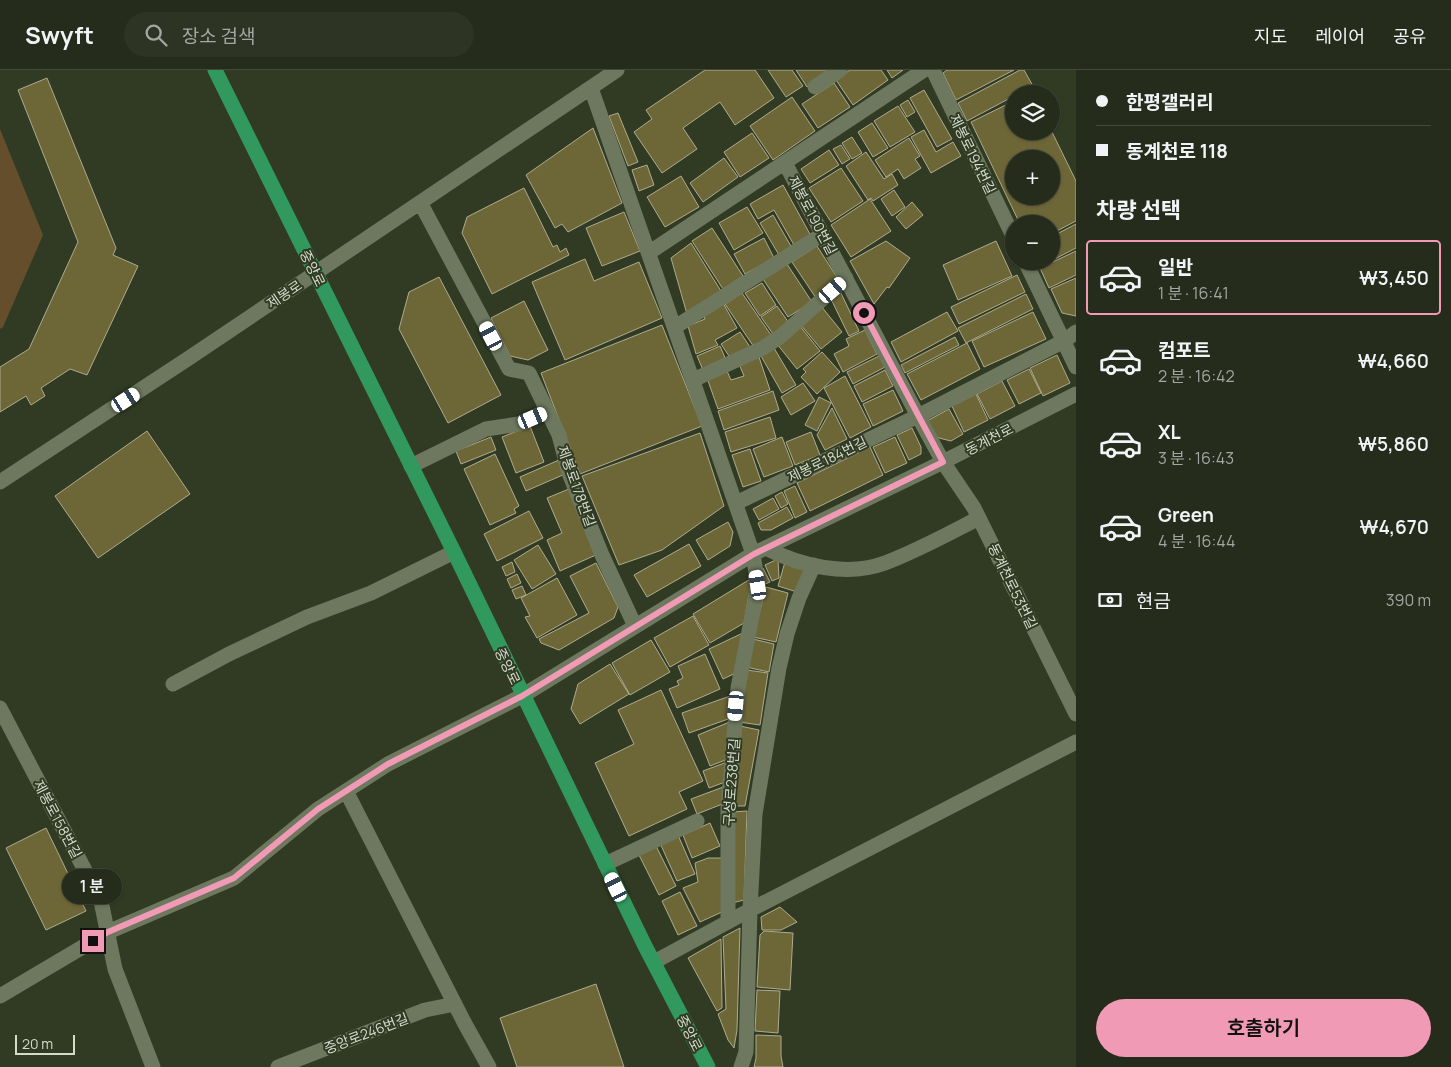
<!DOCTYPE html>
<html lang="ko">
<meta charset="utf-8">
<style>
body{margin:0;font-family:Manrope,"Noto Sans KR",sans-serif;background:#2d3424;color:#f1f3f6;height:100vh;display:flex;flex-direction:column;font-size:19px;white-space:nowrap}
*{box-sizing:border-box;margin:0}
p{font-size:16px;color:#a3a7a3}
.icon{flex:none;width:28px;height:28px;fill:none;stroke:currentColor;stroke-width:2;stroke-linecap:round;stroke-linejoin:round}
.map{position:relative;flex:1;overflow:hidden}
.drawer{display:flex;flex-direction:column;background:#252c1b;width:375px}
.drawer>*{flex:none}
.hud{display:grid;align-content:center;height:110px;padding:0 20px;background:#252c1b}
.fabs{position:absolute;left:1005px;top:15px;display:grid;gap:10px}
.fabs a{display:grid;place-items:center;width:55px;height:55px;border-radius:50%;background:#252c1b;box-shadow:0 1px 4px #0004,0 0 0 1px #42483a;font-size:25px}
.scale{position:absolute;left:15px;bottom:12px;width:60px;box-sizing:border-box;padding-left:5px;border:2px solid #d4dbcd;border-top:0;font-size:14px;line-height:18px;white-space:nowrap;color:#d4dbcd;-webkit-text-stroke:4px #313b24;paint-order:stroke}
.end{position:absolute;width:22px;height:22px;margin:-11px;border:6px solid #f09ab6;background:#111;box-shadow:0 0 0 2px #111}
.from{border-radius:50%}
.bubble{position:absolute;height:35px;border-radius:18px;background:#252c1b;box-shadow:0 1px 4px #0004,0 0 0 1px #42483a;font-size:16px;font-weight:600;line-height:35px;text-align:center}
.car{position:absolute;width:15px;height:30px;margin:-15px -8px;border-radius:6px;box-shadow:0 0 4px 1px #0007;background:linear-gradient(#fff 24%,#345 0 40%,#fff 0 76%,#345 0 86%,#fff 0)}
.hud b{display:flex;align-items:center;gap:18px;height:48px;font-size:19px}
.hud b+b{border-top:1px solid #42483a}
.hud i{width:12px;height:12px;background:#f1f3f6}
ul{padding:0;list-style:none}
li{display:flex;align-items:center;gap:15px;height:75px;margin:0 10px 8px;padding:0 10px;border:2px solid transparent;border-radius:5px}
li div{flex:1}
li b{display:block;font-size:19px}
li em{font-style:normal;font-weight:600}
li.on{border-color:#f09ab6}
li>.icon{width:45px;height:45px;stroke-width:1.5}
h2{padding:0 20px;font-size:22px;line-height:60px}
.pay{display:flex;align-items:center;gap:12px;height:55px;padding:0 20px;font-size:19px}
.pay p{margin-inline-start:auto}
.action{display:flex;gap:10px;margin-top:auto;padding:10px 20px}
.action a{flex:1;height:58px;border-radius:30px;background:#f09ab6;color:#111;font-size:20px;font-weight:600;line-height:58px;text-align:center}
header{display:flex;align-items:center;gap:30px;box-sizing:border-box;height:70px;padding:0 25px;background:#252c1b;border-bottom:1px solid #42483a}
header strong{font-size:24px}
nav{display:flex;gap:28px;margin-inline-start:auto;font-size:18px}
.search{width:350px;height:45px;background:#2d3424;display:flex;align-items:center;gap:12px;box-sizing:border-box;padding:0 18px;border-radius:28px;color:#a3a7a3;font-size:19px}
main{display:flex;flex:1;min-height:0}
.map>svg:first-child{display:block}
</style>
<header>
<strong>Swyft</strong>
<div class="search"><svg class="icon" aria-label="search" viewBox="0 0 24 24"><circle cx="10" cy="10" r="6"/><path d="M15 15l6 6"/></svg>장소 검색</div>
<nav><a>지도</a><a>레이어</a><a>공유</a></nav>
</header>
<main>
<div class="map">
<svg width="1076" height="997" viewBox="0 0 1076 997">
<rect width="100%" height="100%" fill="#313b24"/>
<path fill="#654e2c" d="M0,59l43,106 -40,92 -3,2z"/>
<path fill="#6d6738" stroke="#aeab8e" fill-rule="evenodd" d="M705,0h50l19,28 -39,27 -15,-23 -37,26 14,21 -35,24 -28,-41 18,-13 -6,-9z
M768,0h24l11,16 -17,11z
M796,0h35l-24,17z
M850,0h31l7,10 -35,25 -17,-25z
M887,0h16l-11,8z
M947,0h67l-58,30 -13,-27z
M1020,0h4l9,16 -14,8h-5v2l-47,25 -9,-18z
M47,8l69,170 -3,7 25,11 -51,109 -17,-6 -29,19 4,8 -14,9 -5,-9 -26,16v-45l29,-18 49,-107 -60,-152z
M834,13l16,24 -32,21 -16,-24z
M924,20l28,49 -15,8 -27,-49z
M792,27l23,34 -42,29 -23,-34z
M908,30l7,12 -8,5 -7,-12z
M1014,31v30h37v-1l25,51v40l-25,13v-10h-31l-49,-102zM1014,89h37v37h-37z
M898,36l17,26 -25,15 -16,-26z
M618,43l20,49 -10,4 -19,-50z
M872,53l16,25 -15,9 -15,-25z
M593,58l29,75 -54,29 -6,-8 -7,4 -29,-53z
M924,60l12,22 17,-10 8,14 -30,17 -20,-36z
M752,63l17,25 -29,19 -16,-25z
M852,67l10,16 -10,6 -10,-16z
M909,68l11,18 -5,3 6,9 -17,11 -6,-10 -12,8 -11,-17z
M841,75l9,14 -8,5 -9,-15z
M829,80l10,15 -29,18 -9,-14z
M866,82l18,27 8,-5 6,11 -25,16 -2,-3 -3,2 -22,-34z
M724,88l14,19 -35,25 -13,-19z
M647,95l7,20 -15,6 -7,-21z
M841,98l22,33 -32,21 -22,-34z
M681,106l18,31 -34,20 -18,-30z
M783,115l28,51 -17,9 -20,-35 -16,9 -8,-15z
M524,118l29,59 4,-2 3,7 6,-4 3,7 -77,39 -30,-61 5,-16z
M894,120l11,17 -13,9 -11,-17z
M870,129l21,32 -40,26 -20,-32z
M912,132l11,13 -17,14 -10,-12z
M747,137l16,26 -29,17 -15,-27z
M624,142l16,39 -38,15 -16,-38z
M773,145l19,33 -13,7 -19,-32z
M1076,154v24l-25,13v-24z
M712,158l31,48 -20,13 -31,-48z
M764,168l10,20 -29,16 -11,-20z
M886,171l24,17 -21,30 -2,-1 -13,17 -24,-43z
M996,171l16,35 -54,24 -15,-35z
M691,173l30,48 -34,23 -16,-56z
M817,176l23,36 -24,16 -24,-36z
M1076,181v24l-27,13 -9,-20z
M585,189l9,22 45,-19 23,56 -97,42 -33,-78z
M787,194l25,38 -24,15 -25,-38z
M1017,205l8,17 -66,32 -8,-17z
M439,207l62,118 -53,28 -49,-94 10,-37z
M1076,208v38l-14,-3 -11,-24z
M762,213l14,22 -16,11 -15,-23z
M840,221l19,40 -10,5 -18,-37z
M742,223l29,42 -17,12 -29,-43z
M1026,224l7,15 -67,34 -8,-15z
M524,231l24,49 -20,10 -18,-4 -19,-38z
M723,233l14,25 -22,12 3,5 -22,9 -8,-28 17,-7 -1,-3z
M777,236l12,17 -16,11 -12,-17z
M821,236l21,26 -21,17 -21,-25z
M947,242l11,19 -57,31 -10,-20z
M1033,242l13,27 -62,28 -12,-26z
M662,255l40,101 -122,48 -39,-101z
M799,255l21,26 -23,18 -20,-25z
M865,260l12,24 -34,18 -9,-18 15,-8 -3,-7z
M740,262l10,15 -19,12 -10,-15z
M955,267l4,8 -54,28 -4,-8z
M967,273l13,26 -59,31 -14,-26z
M720,276l6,14 -23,10 -6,-14z
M774,278l22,37 -14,8 -21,-37z
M822,282l18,20 -23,22 -16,-17 5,-5 -3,-3z
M1057,285l13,28 -27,13 -13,-28z
M879,286l6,11 -32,17 -6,-12z
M759,287l11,33 -52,19 -11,-31 20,-7 4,9 13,-4 -5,-12z
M1029,299l12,24 -22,11 -12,-24z
M885,300l8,16 -31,16 -8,-16z
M845,306l26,51 -21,11 -26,-50z
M1002,311l13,25 -25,13 -13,-25z
M803,313l12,18 -24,14 -10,-18z
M893,320l10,21 -30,15 -10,-22z
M773,321l6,19 -55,20 -6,-19z
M976,324l12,26 -24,12 -12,-26z
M819,327l12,6 -14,28 -12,-6z
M832,338l15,31 -22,11 -8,-15z
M949,339l14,25 -12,7 -16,-4 -8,-16z
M770,347l6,21 -45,14 -6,-20z
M530,356l14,36 -28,11 -14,-36z
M912,358l9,19v7l-12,6 -12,-25z
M147,361l43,63 -92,64 -43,-62z
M811,362l9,23 -25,10 -9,-23z
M700,363l24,73 -62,44 -43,15 -37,-89z
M491,367l5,13 -35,14 -5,-13z
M782,367l11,29 -29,11 -11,-28z
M895,367l12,26 -22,10 -12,-26z
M870,377l13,28 -73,36 -13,-28z
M750,379l11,32 -18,6 -11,-32z
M495,384l24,52 -5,3 2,4 -26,12 -26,-56z
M559,390l6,14 -39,17 -6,-14z
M795,416l12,26 -12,6 -11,-27z
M569,419l29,65 -38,17 -13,-31 15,-7 -15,-35z
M782,422l6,12 -7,4 -6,-12z
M773,428l6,11 -20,11 -6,-11z
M787,437l6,11 -22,12h-10l-3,-7z
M529,441l14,27 -46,23 -13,-27z
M728,452l5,10 -3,14 -22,14 -12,-20z
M689,474l12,22 -54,31 -13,-22z
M538,475l18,29 -24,15 -18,-29z
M778,489l1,19 -7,3 -7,-16z
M512,492l3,10 -9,4 -4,-9z
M785,492l20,7 -8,23 -19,-6z
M596,493l22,44 -4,11 -55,32 -18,-7 -2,-4 50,-26 -19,-37z
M763,498l7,14 -7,3 -6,-14z
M517,504l4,9 -10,5 -4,-9z
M557,508l20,37 -40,23 -12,-21 5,-1 -9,-18z
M752,508l-8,45 -34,20 -17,-29z
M522,516l4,9 -10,4 -4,-9z
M766,517l22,6 -12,49 -23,-5z
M693,546l16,29 -39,22 -16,-29z
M745,562l-7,40 -15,7 -14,-30z
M753,569l21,5 -5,28 -23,-5z
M651,570l19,32 -40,23 -18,-32z
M705,584l15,35 -43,19 -8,-19 10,-4 -2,-4 6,-3 -5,-12z
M610,594l19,30 -49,30 -9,-15 7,-25z
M747,600l21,3 -8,52 -21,-3z
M661,620l42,91 -24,11 8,17 -58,27 -34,-73 39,-19 -16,-34z
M733,625l-2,23 -42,15 -7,-20z
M732,651l-4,38 -18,7 -12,-31z
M740,656l19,4 -14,76h-13z
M727,692l-2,20 -16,6 -6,-17z
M726,716l-1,17 -28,11 -6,-15z
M747,741l-3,89 -12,3 1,-91z
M710,753l10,23 -28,12 -9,-23z
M46,758l40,83 -40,19 -40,-82z
M678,765l17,39 -18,7 -17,-38z
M656,776l20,40 -17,9 -20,-40z
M708,788h17l-1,53 -24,11 -17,-34 15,-6 -3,-19z
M680,822l17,34 -19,9 -16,-34z
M780,837l17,15 -16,8h-19l-1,-13z
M740,858l-3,102 -3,18 -6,-8 -10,-26 8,-5 -3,-72z
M764,861l29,2 -3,57 -33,-3 3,-52z
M721,869l1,69 -5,3 -29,-53z
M596,914l28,83h-107l-17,-49z
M757,920l23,1 -2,42 -23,-2z
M756,965l25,1v20l2,11h-29l2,-9z"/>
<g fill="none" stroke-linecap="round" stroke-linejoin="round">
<path stroke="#6d785f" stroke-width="15" d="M933,0l81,168
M815,17l25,-17
M591,18l162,466 5,31 -20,103 -10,121v113
M785,93l133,253 25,46 31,46 102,206
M421,134l88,165 20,4 30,62 10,38 33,82 33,71
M650,182l274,-182
M1025,191l51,106
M675,257l148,-93
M693,310l70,-32 18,-12 65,-58
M411,396l75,-37 33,-5 28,-13
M0,412l189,-124 428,-288
M736,433l182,-87 146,-75 12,-9
M766,478c34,18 81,29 119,15 32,-12 63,-29 94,-45
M173,614l56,-30 78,-37 64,-24 83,-41
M0,638l101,193 14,68 38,98
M346,721l119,233 24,43
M605,794l92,-43
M654,892l96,-52 326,-168
M0,926l108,-64 126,-54 84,-69 70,-45 134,-68 231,-142 190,-92 133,-68
M278,997l147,-57 30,-6
M741,997l5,-15 4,-142 5,-96 24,-146 8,-34 12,-36 15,-33"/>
<path stroke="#31995e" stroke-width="15" d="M215,0l239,482 191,394 63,121"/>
</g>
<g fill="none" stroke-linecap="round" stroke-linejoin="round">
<path stroke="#f09ab6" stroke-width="6" d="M93,871l15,-9 126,-54 84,-69 70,-45 134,-68 232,-142 189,-92 -79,-149"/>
</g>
<g text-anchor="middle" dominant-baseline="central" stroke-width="4" stroke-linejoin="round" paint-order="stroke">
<g font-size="14" fill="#d4dbcd" stroke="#313b24">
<text transform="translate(973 84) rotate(64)">제봉로194번길</text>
<text transform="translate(813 145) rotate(62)">제봉로190번길</text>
<text transform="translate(313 198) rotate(64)">중앙로</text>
<text transform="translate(284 224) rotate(-34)">제봉로</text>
<text transform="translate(989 369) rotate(-27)">동계천로</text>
<text transform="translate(827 389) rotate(-26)">제봉로184번길</text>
<text transform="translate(577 416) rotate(70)">제봉로178번길</text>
<text transform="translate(1013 516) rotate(64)">동계천로53번길</text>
<text transform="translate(508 596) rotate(64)">중앙로</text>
<text transform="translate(731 712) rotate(-86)">구성로238번길</text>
<text transform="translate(58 749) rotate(62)">제봉로158번길</text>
<text transform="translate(366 963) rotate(-21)">중앙로246번길</text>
<text transform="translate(690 963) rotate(63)">중앙로</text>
</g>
</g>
</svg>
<div class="fabs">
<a><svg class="icon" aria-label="layers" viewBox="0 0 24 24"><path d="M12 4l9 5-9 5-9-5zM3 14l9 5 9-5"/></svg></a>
<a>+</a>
<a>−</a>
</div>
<div class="scale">20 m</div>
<i class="end from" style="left:864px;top:243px"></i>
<i class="end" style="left:93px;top:871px"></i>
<div class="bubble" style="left:62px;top:799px;width:60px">1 분</div>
<i class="car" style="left:833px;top:220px;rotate:49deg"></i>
<i class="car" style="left:491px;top:266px;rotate:332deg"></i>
<i class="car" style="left:126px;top:330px;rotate:57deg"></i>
<i class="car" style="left:533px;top:348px;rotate:67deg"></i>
<i class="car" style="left:758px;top:515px;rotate:351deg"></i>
<i class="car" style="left:736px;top:636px;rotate:185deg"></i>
<i class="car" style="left:616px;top:817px;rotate:334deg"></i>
</div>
<section class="drawer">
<div class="hud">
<b><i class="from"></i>한평갤러리</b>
<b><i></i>동계천로 118</b>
</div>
<h2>차량 선택</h2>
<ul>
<li class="on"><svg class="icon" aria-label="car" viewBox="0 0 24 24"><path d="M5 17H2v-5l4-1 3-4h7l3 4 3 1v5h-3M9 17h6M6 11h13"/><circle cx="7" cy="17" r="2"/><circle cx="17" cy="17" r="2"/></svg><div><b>일반</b><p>1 분 · 16:41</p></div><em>₩3,450</em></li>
<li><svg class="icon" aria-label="car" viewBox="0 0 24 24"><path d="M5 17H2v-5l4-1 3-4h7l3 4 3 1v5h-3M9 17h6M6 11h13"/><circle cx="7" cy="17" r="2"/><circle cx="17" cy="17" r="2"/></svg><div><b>컴포트</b><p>2 분 · 16:42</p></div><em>₩4,660</em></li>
<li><svg class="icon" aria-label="car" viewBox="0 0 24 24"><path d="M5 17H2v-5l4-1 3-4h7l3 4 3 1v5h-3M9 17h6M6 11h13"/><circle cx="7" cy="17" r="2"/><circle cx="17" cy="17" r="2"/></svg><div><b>XL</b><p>3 분 · 16:43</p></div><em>₩5,860</em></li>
<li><svg class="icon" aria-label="car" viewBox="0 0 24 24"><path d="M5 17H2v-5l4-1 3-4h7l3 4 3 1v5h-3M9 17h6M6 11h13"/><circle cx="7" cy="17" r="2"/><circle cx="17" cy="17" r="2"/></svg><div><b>Green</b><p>4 분 · 16:44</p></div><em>₩4,670</em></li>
</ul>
<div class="pay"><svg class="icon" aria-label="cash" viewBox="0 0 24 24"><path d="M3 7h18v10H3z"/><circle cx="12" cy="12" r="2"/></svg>현금<p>390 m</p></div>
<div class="action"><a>호출하기</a></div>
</section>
</main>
